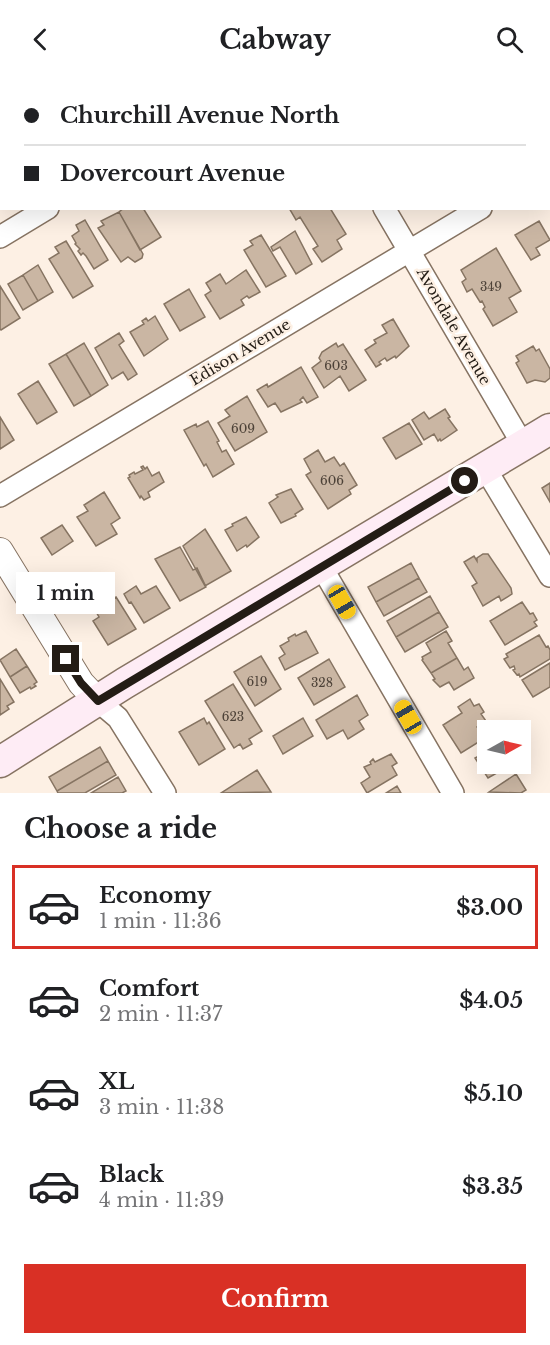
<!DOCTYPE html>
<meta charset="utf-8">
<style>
body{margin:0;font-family:"Libre Baskerville",serif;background:#f6f6f6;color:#202124;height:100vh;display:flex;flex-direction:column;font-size:22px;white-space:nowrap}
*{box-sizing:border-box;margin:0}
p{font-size:20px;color:#757577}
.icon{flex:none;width:33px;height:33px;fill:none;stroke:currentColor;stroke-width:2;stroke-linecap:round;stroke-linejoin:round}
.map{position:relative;height:715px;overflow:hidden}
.details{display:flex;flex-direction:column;background:#fff;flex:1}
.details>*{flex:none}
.hud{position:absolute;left:0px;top:0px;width:550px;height:132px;box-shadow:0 6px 24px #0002;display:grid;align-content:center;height:132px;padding:0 24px;background:#fff}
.needle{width:39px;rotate:82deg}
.fabs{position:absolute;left:477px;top:642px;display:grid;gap:12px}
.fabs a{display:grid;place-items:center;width:54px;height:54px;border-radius:0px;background:#fff;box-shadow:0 6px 24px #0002;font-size:30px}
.end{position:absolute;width:27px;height:27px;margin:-14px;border:8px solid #231c15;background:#fff;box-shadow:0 0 0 3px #fff}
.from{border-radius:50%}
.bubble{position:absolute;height:42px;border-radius:0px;background:#fff;box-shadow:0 6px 24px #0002;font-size:20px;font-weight:700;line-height:42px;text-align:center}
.car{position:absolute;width:18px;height:36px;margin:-18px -9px;border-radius:8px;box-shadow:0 0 4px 2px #0007;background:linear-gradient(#f5c518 24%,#345 0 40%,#f5c518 0 76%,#345 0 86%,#f5c518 0)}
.hud b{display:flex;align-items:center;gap:21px;height:57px;font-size:22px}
.hud b+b{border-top:2px solid #e0e0e0}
.hud i{width:15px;height:15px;background:#202124}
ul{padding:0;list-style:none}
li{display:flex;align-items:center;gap:18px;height:84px;margin:0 12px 9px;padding:0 12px;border:3px solid transparent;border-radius:0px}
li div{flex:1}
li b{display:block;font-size:22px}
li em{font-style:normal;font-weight:700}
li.active{border-color:#d93025}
li>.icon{width:54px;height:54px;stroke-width:1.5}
h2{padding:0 24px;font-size:27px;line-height:72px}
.primary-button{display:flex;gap:12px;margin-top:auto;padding:12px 24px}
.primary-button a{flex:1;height:69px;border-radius:0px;background:#d93025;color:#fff;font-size:24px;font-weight:700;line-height:69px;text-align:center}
header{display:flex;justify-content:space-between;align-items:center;height:78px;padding:0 24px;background:#fff;font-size:27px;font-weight:700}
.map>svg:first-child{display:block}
</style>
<header><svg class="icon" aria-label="back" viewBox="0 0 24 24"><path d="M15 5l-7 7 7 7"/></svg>Cabway<svg class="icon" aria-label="search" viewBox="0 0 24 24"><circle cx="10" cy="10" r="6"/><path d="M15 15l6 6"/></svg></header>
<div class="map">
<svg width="550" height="715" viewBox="0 0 550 715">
<rect width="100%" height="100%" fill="#fdf0e4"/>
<path fill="#cab6a3" stroke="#867462" stroke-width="1.5" d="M95,0h31l1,2h-34z
M124,130h19l18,29 -21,13 -21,-38z
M289,130h41l16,26 -9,6 5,9 -20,13 -9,-13 5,-3 -18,-29 -4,3z
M119,134l24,42 -1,4 -7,4 -7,-5 -7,5 -23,-34 6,-3 -3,-4z
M85,142l23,40 -14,9 -8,-13 -3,-3 -2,2 -3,-4 2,-2 -5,-5 1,-1 -4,-7 7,-5 -3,-6z
M539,143l11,19 -14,8 4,7 -9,5 -16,-25z
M295,153l17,33 -16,10 -16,-27 -7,4 -2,-4z
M261,157l25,41 -20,11 -22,-37 9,-5 -3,-4z
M66,163l27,45 -20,12 -24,-39 10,-6 -4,-6z
M496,170l25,43 -12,7 8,14 -24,14 -10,-17 2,-2 -3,-6 -2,1 -8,-13 -5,3 -5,-10 4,-3 -5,-9z
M38,187l15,27 -15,9 -15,-26z
M246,192l14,22 -11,6 -2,-2 -6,4 3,5 -24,14 -15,-24 6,-4 -5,-8 14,-9 6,10z
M23,197l15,26 -15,9 -15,-26z
M0,208l20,32 -19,12 -1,-1z
M189,211l16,28 -25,14 -16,-27z
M155,238l13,23 -24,17 -14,-24 14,-8 -2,-3 4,-3 2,3z
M393,241l16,27 -13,12 -1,-2 -8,5 -2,-3 -6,4 2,2 -5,3 -11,-17 11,-7 -2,-3 13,-7 -5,-8z
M119,255l5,8 -5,4 18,29 -9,6 -5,-8 -11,7 -17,-31z
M84,265l24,42 -17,11 -25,-42z
M336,265l2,4 5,-3 23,36 -17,11 -9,-15 -16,12 -12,-20 9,-7 -2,-3 3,-6z
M533,268l3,5 3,-2 11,20v9l-5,4 -10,-2 -8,3 -11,-20 3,-2 -3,-5z
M66,276l25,42 -17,10 -25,-42z
M301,289l17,30 -11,6 -4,-6 -3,3 2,2 -21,10 -6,-9 -7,4 -11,-17 10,-6 1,3z
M38,303l19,31 -20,12 -19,-30z
M247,318l20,36 -32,19 -17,-28 12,-7 -5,-6z
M445,331l5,8 -2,1 9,12 -16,11 -1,-2 -2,2 -4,-7 -10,6 -12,-20 12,-8 5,7z
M0,339l14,23 -14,9z
M208,343l11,20 -2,1 5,10 4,-2 8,14 -21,13 -7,-13 -2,2 -20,-36 12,-6 1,3z
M409,345l13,21 -26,15 -13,-21z
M318,372l7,12 9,-5 6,9 4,-3 13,22 -8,5 2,4 -23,15 -22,-34 5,-3 -7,-13z
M143,388l2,3 2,-2 5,9 7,-4 5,10 -16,10 2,5 -6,3 -3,-4 -1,2 -12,-20 2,-1 -1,-2 5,-3 1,2 8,-4 -2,-3z
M550,405v19l-8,-14z
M291,411l12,20 -8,5 1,2 -15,7 -12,-20 9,-6 -2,-2z
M104,414l16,26 -9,6 6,10 -21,12 -19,-29 11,-6 -4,-6z
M246,439l13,20 -12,10 -1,-2 -9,6 -12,-21 8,-4 -1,-2z
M62,447l11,16 -21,14 -11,-17z
M205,451l26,42 -26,15 -22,-40z
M180,469l13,23 4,-2 9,19 -26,14 -25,-42z
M483,476h5l23,34 1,6 -11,7 -2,-5 -16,10 -11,-20 5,-3 -13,-21 10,-6 3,5v-3z
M411,485l8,15 -43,24 -8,-15z
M419,500l8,14 -43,24 -8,-14z
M136,508l5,8 15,-8 14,22 -26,15 -13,-21 -2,1 -5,-9z
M430,518l9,16 -43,25 -9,-16z
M116,519l20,32 -28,16 -15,-24 6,-4 -4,-7z
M522,524l8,12 3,-1 4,7 -3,2 3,4 -32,19 -15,-24z
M439,534l9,15 -43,25 -9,-15z
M306,553l12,22 -33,17 -6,-12 6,-4 -5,-8 9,-5 -1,-3 7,-4 1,2z
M446,553l6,10 -4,2 9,15 -26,15 -9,-13 1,-1 -1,-2 9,-5 -5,-9z
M539,557l7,12 2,-1 2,4v9l-30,18 -1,-3 -2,1 -4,-5 2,-1 -1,-3 -4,2 -6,-9 4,-2 -2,-3z
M16,571l11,17 -17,11 -10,-17z
M261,578l20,33 -26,17 -21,-34z
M457,580l7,12 4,-3 6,11 -20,12 -5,-8 -9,5 -7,-7 2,-1 -4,-6z
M329,581l16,28 -31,18 -16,-27z
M550,585v24l-17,10 -11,-17z
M27,588l10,16 -3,2 2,2 -5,3 -1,-2 -10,6 -10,-16z
M0,601l14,23 -7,4 2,3 -9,6z
M233,606l29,47 -13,8 3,5 -9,5 -3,-5 -6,4 -29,-47z
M357,617l11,20 -9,6 5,8 -16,10 -5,-9 -16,9 -11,-19z
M470,621l4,7 5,-2 5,8 -3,2 5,7 -9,6 8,11 -24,15 -18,-28 19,-12 -4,-6z
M204,640l3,6 2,-2 16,27 -26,16 -20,-33z
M303,640l10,18 -30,18 -10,-18z
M100,669l8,14 -51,30 -8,-14z
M488,673v13h25l-25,14 -13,-20z
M391,676l6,9 -5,3 5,9 -30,18 -6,-10 9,-6 -6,-10 7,-3 -1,-2 3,-3 2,3z
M108,683l8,14 -31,18h-27l-1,-2z
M257,692l14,22 -50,1z
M516,696l10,16 -5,3 -32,-1z
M118,699l8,14 -4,2h-31z
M397,708l4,7h-15z"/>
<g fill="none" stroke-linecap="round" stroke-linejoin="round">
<defs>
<path id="minor" d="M304,0l1,2
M263,2l2,-2
M549,90l1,-1
M384,130l139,237
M0,159l48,-29
M485,390l65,108
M0,418l481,-288
M321,488l132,227
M98,623l20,17 47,75"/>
<path id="tertiary" d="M0,473l81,132 17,18"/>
<path id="secondary" d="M0,684l125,-79 425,-254"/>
</defs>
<use href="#minor" stroke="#867362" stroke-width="24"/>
<use href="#tertiary" stroke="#867362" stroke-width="28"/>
<use href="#secondary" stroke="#867362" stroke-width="33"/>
<use href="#minor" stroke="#fff" stroke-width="21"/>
<use href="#tertiary" stroke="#fff" stroke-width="26"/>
<use href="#secondary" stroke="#feecf5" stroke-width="30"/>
</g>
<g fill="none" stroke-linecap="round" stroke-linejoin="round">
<path stroke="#231c15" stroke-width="8" d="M66,581l15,24 17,18 367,-220"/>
</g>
<g text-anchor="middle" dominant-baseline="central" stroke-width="5" stroke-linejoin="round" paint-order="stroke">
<g font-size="12" fill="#4d4238">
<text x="491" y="208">349</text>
<text x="336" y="287">603</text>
<text x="243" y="350">609</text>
<text x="332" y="402">606</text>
<text x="257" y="603">619</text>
<text x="322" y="604">328</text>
<text x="233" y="638">623</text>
</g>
<g font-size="15" fill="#231c15" stroke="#fdf0e4">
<text transform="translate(454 248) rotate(60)">Avondale Avenue</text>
<text transform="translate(240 274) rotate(-31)">Edison Avenue</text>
</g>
</g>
</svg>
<div class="fabs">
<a><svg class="needle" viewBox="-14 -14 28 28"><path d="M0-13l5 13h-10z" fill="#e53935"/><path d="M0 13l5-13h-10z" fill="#757577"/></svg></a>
</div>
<i class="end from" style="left:465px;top:403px"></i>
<i class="end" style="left:66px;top:581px"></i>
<div class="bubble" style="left:16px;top:494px;width:99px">1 min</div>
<i class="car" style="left:342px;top:524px;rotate:150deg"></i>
<i class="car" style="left:408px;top:639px;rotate:330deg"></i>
<div class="hud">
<b><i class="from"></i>Churchill Avenue North</b>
<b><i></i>Dovercourt Avenue</b>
</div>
</div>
<section class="details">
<h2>Choose a ride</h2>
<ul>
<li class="active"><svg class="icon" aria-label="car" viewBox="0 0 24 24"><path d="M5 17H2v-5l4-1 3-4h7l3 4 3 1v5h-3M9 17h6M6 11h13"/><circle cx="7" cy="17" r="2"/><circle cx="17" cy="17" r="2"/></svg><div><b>Economy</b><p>1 min · 11:36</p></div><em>$3.00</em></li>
<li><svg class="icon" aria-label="car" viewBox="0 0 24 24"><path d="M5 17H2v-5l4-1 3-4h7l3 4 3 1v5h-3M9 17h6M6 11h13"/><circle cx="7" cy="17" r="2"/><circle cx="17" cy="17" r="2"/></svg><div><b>Comfort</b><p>2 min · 11:37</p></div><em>$4.05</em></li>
<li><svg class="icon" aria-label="car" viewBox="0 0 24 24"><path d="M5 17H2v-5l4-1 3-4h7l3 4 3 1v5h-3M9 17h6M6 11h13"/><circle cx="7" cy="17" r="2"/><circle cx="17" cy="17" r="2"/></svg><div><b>XL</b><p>3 min · 11:38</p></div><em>$5.10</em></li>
<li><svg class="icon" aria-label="car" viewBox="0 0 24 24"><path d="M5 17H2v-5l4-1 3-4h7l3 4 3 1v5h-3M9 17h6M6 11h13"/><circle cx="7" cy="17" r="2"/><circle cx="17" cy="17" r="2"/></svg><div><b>Black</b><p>4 min · 11:39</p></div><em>$3.35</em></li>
</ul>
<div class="primary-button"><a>Confirm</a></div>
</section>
